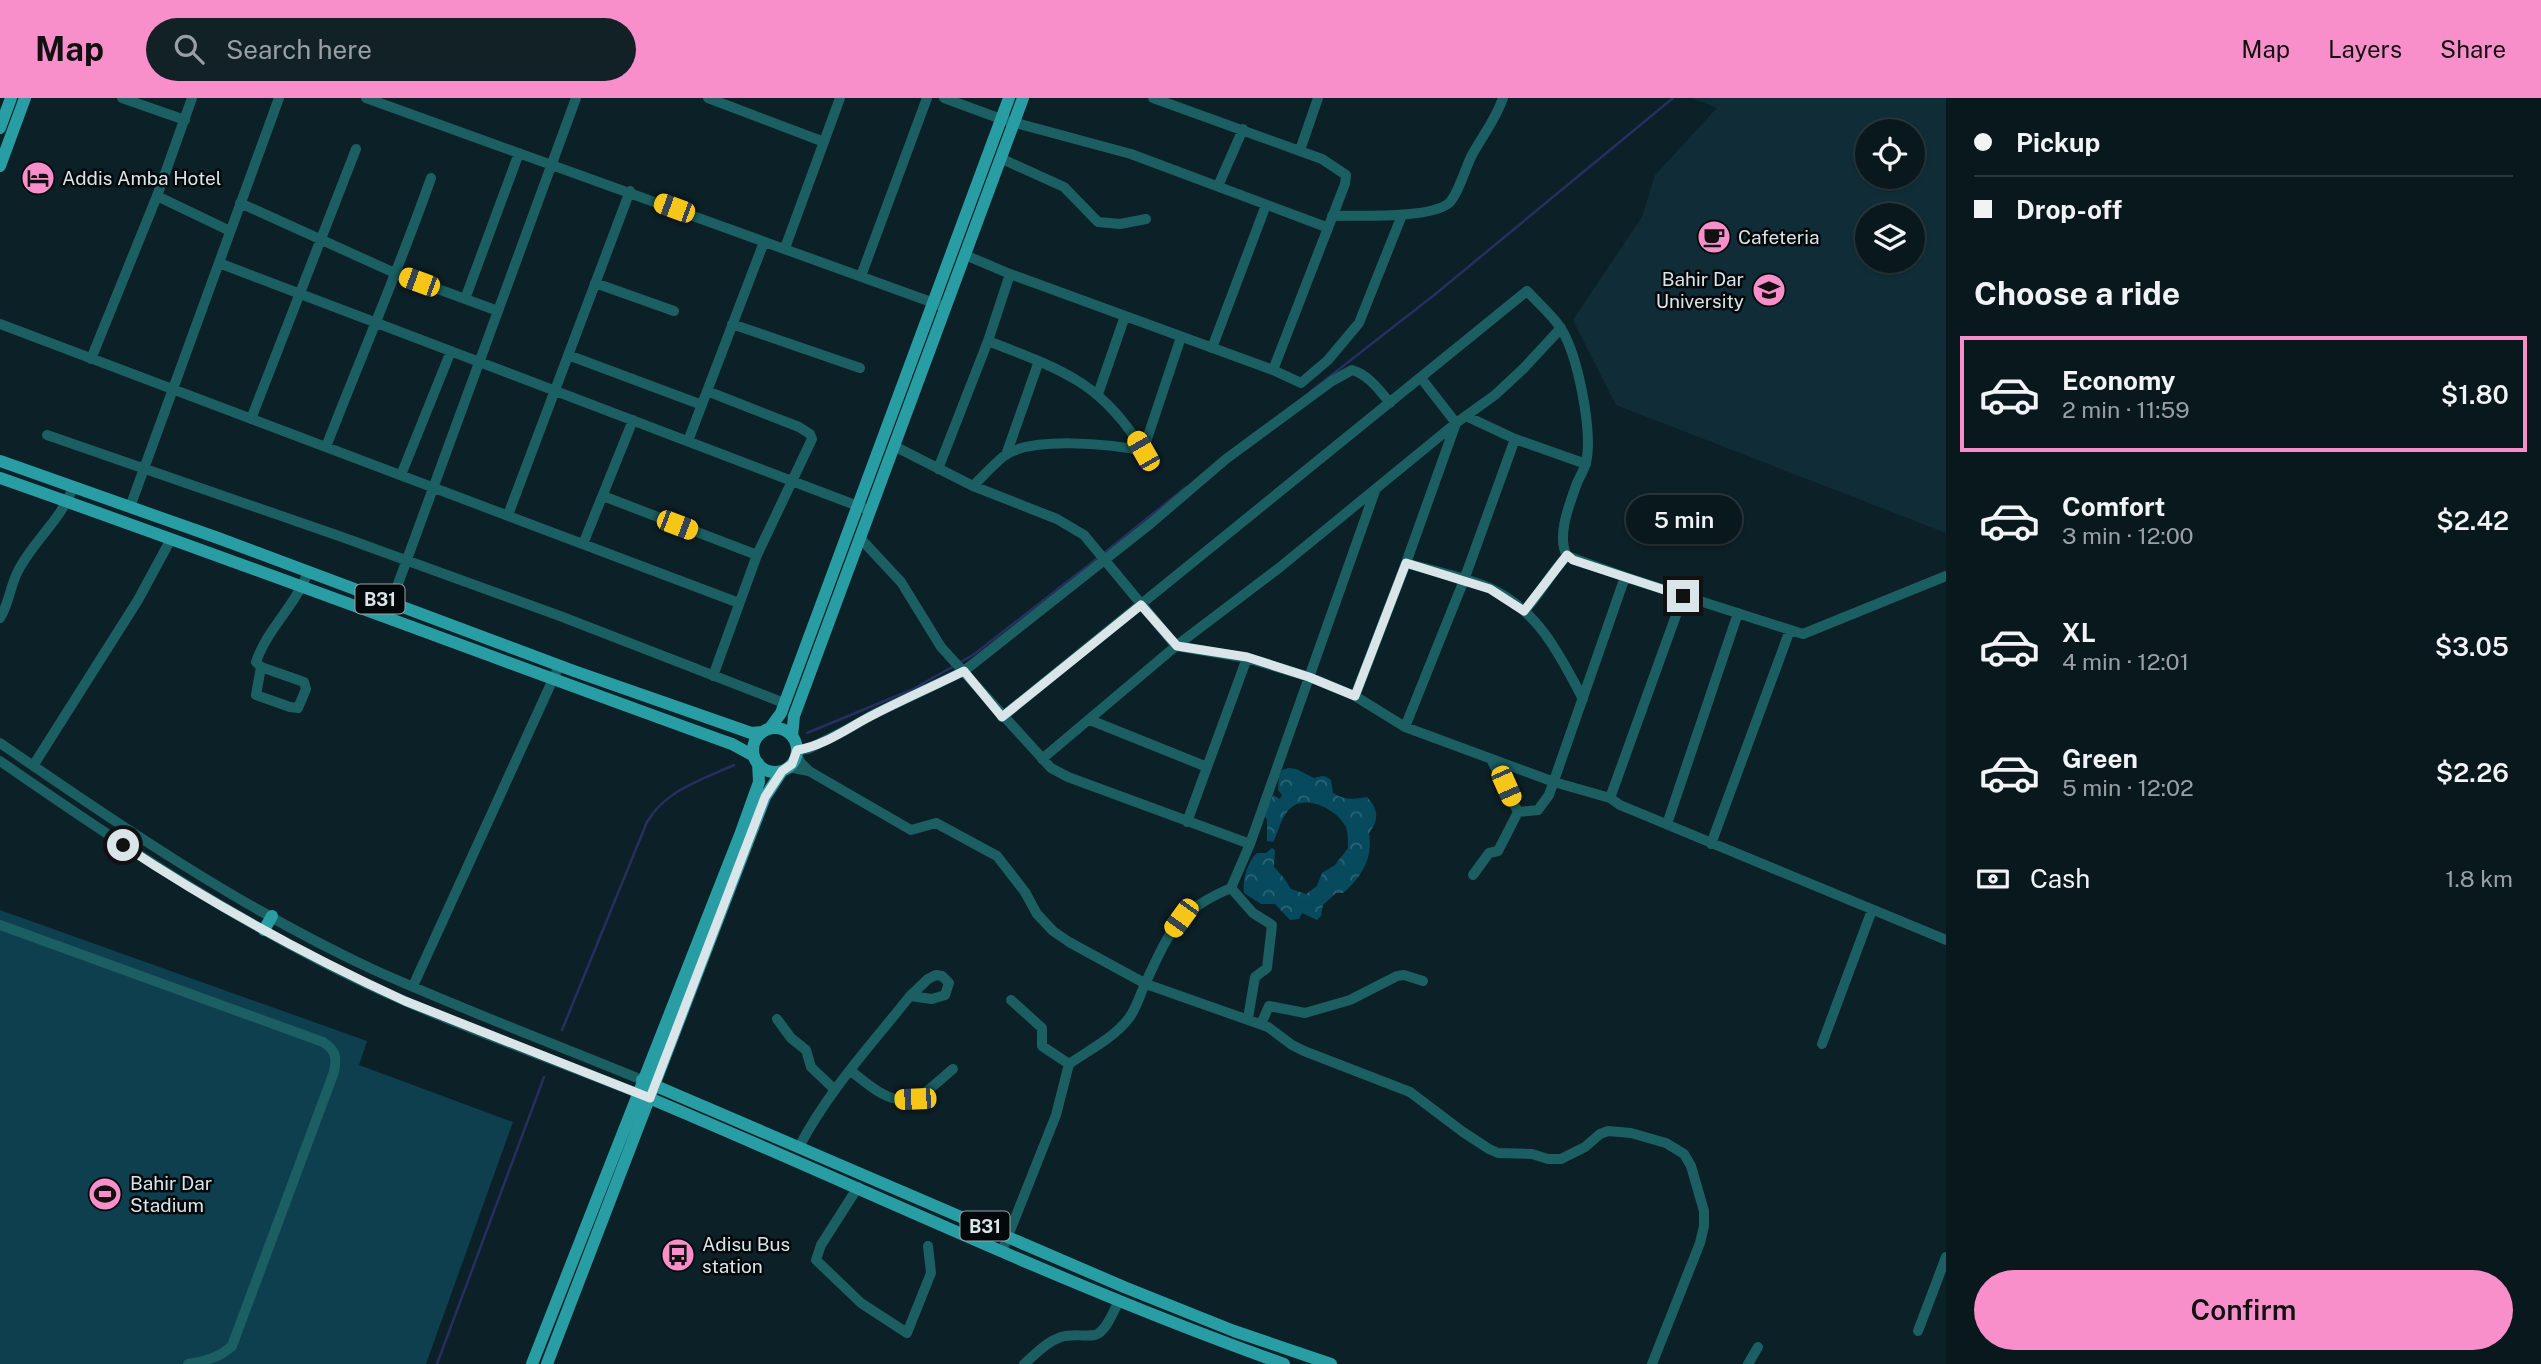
<!DOCTYPE html>
<meta charset="utf-8">
<style>
body{margin:0;font-family:"Public Sans",sans-serif;background:#122126;color:#f1f3f6;height:100vh;display:flex;flex-direction:column;font-size:26px;white-space:nowrap}
*{box-sizing:border-box;margin:0}
p{font-size:23px;color:#99a0a4}
.icon{flex:none;width:38px;height:38px;fill:none;stroke:currentColor;stroke-width:2;stroke-linecap:round;stroke-linejoin:round}
.map{position:relative;flex:1;overflow:hidden}
.drawer{display:flex;flex-direction:column;background:#09181d;width:595px}
.drawer>*{flex:none}
.guide{display:grid;align-content:center;height:154px;padding:0 28px;background:#09181d}
.tools{position:absolute;left:1855px;top:21px;display:grid;gap:14px}
.tools a{display:grid;place-items:center;width:70px;height:70px;border-radius:50%;background:#09181d;box-shadow:0 2px 5px #0004,0 0 0 2px #29373b;font-size:35px}
.end{position:absolute;width:32px;height:32px;margin:-16px;border:9px solid #d9e5e9;background:#111;box-shadow:0 0 0 4px #111}
.from{border-radius:50%}
.bubble{position:absolute;height:49px;border-radius:24px;background:#09181d;box-shadow:0 2px 5px #0004,0 0 0 2px #29373b;font-size:23px;font-weight:600;line-height:49px;text-align:center}
.car{position:absolute;width:21px;height:42px;margin:-21px -10px;border-radius:9px;box-shadow:0 0 5px 2px #0007;background:linear-gradient(#f5c518 24%,#345 0 40%,#f5c518 0 76%,#345 0 86%,#f5c518 0)}
.guide b{display:flex;align-items:center;gap:24px;height:66px;font-size:26px}
.guide b+b{border-top:2px solid #29373b}
.guide i{width:18px;height:18px;background:#f1f3f6}
ul{padding:0;list-style:none}
li{display:flex;align-items:center;gap:21px;height:116px;margin:0 14px 10px;padding:0 14px;border:4px solid transparent;border-radius:0px}
li div{flex:1}
li b{display:block;font-size:26px}
li em{font-style:normal;font-weight:600}
li.current{border-color:#f98fca}
li>.icon{width:63px;height:63px;stroke-width:1.5}
h2{padding:0 28px;font-size:32px;line-height:84px}
.pay{display:flex;align-items:center;gap:18px;height:77px;padding:0 28px;font-size:26px}
.pay p{margin-inline-start:auto}
.button{display:flex;gap:14px;margin-top:auto;padding:14px 28px}
.button a{flex:1;height:80px;border-radius:42px;background:#f98fca;color:#111;font-size:28px;font-weight:600;line-height:80px;text-align:center}
header{display:flex;align-items:center;gap:42px;box-sizing:border-box;height:98px;padding:0 35px;background:#f98fca;color:#111}
header strong{font-size:33px}
nav{display:flex;gap:38px;margin-inline-start:auto;font-size:24px}
.search{width:490px;height:63px;background:#122126;display:flex;align-items:center;gap:18px;box-sizing:border-box;padding:0 24px;border-radius:38px;color:#99a0a4;font-size:26px}
main{display:flex;flex:1;min-height:0}
.map>svg:first-child{display:block}
</style>
<header>
<strong>Map</strong>
<div class="search"><svg class="icon" aria-label="search" viewBox="0 0 24 24"><circle cx="10" cy="10" r="6"/><path d="M15 15l6 6"/></svg>Search here</div>
<nav><a>Map</a><a>Layers</a><a>Share</a></nav>
</header>
<main>
<div class="map">
<svg width="1946" height="1266" viewBox="0 0 1946 1266">
<defs>
<pattern id="forest-crowns" width="20" height="18" patternUnits="userSpaceOnUse" patternTransform="scale(1.75)"><rect width="20" height="18" fill="#074a5d"/><path d="M2 6a3 3 0 1 1 6 0M12 15a3 3 0 1 1 6 0" fill="none" stroke="#2b6474"/></pattern>
</defs>
<rect width="100%" height="100%" fill="#0c2027"/>
<path fill="#102d37" fill-rule="evenodd" d="M1692,0h254v435l-330,-128 -43,-85 69,-103 13,-42 62,-67zM1867,33h46v46h-46zM1867,117h46v46h-46z"/>
<path fill="#0e3f4e" d="M0,812l367,131 -8,24 154,57 -87,242h-426z"/>
<path fill="url(#forest-crowns)" d="M1288,670l8,1 18,9c8,-2 10,-4 17,2l2,13c13,8 20,6 34,4 12,13 12,23 2,36 4,25 -7,44 -26,60h-7l-13,12 -2,11 -4,4 -15,-7 -3,6 -9,1 -15,-16h-14l-17,-11c-2,-13 4,-32 13,-40h9l6,-5 3,2 -1,17 10,11 7,11 15,5 11,-8 5,-13 13,-8 13,-17c0,-6 0,-15 -2,-21 -9,-18 -44,-36 -59,-15 -7,9 -9,21 -14,30l-6,-1v-22l-3,-3 9,-21 7,4 2,-4 -4,-5 1,-14 3,-6z"/>
<g fill="none" stroke-linecap="round" stroke-linejoin="round">
<path stroke="#262f5f" stroke-width="2.5" d="M1311,293l122,-95 240,-198
M1104,455l82,-66
M959,565l14,-8 126,-98
M807,635l104,-43 43,-24
M562,932l85,-208c19,-32 54,-42 87,-57
M437,1266l107,-287"/>
<path stroke="#1b5f62" stroke-width="10" d="M122,0l63,22
M366,0l579,209
M708,0l116,44
M944,0l57,21 130,35 195,73
M1153,0l169,61 24,16 -1,9 -72,186
M1300,52l18,-52
M1000,60l64,29 34,35 22,2 26,-5
M1218,88l25,-57
M157,98l73,35
M240,105l157,71 101,37
M1332,118c26,-1 98,3 117,-13 9,-8 17,-37 23,-48 11,-20 24,-36 31,-57
M785,150l55,-150
M965,157l45,19 263,96 28,13 27,-23 31,-37 43,-108
M219,165l644,245
M861,178l66,-178
M595,185l79,28
M465,201l54,-146
M0,226l739,279
M732,226l128,44
M988,243c70,27 115,41 155,110
M1212,250l54,-143
M568,257l134,50
M91,261l66,-163 35,-98
M707,293l92,36 11,7 2,5 -55,116 -44,121
M1098,296l27,-78
M1466,318l49,23 71,25
M251,321l105,-270
M47,337l295,102 218,79 224,87
M688,343l76,-199
M894,348l79,40 84,33 27,16 92,111 71,12 62,19 46,19 50,31 149,55 56,16 10,7 326,135
M326,349c35,-90 73,-178 105,-269
M1006,357l33,-94
M938,371l50,-128 22,-67
M401,377l50,-124
M973,388c10,-10 20,-21 31,-30 27,-20 108,-12 139,-5l38,-114
M603,398l154,59
M130,409l149,-409
M508,417l122,-324
M860,440l41,44 40,65 110,121 17,9 182,67
M583,446l50,-124
M1406,465c27,8 58,14 84,25 48,22 70,67 93,111
M391,505l185,-505
M1524,513c17,-17 26,-38 43,-55
M0,520c9,-14 10,-32 18,-47 15,-30 44,-52 55,-84
M261,569l-5,28 34,12 8,1 8,-19 -2,-7 -43,-15 -5,-5c11,-33 40,-57 52,-90
M1355,598l51,-133 50,-140 -35,-45
M1002,619l525,-426c11,12 24,23 33,36 18,27 33,105 26,136 -2,7 -6,13 -9,20 -7,20 -21,53 -10,73l58,21 178,57 143,-58
M1090,622l117,47
M1405,629l59,-147 51,-141
M0,645c119,82 241,165 372,226 89,40 180,74 270,111
M797,652l11,-1 38,-19 28,-16 90,-43 186,-147 76,-65 106,-78 20,-11c17,5 27,20 38,33
M1042,661l134,-113 103,-78 177,-145 39,-28 28,-26 38,-41
M0,663c118,82 237,161 367,223 88,41 180,73 270,109
M33,668l105,-166 33,-61
M788,669l21,4 -8,-8 -5,-9
M809,673l102,59 25,-7 61,33 28,36 12,22 16,17 16,11 77,42 122,43 24,18 12,6 106,41 53,40 26,17 9,4 34,1 16,5h13l24,-12 15,-13 8,-3 23,2 35,10 18,11 7,12 13,45v15l-4,17 -48,121
M1610,700l73,-202
M1518,714l20,-2 11,-15 76,-218
M1187,724l60,-164
M1667,726l71,-211
M1711,746l79,-214
M1473,777l16,-22 9,-2 20,-39 -26,-51
M1231,790l22,25 19,12 -5,43 -12,9 -7,41
M0,827l323,117c13,8 14,16 11,30l-102,274c-13,12 -27,15 -44,18
M936,877l6,1 7,7 -4,12 -13,4 -22,-3 18,-17z
M413,888l146,-320
M1011,902l31,28v18l27,18
M777,921l14,19 15,12 5,17 23,22
M1261,926l8,-18 36,7 45,-13 47,-24 7,-1 19,6
M1822,946l50,-134
M851,973c16,13 40,35 63,28 10,-3 30,-23 39,-30
M799,1049c29,-56 72,-102 111,-151
M858,1089l-37,58 -5,15 45,43 46,30 24,-60 -3,-27
M1002,1153l54,-136 13,-51c20,-14 45,-26 60,-46 7,-9 11,-23 16,-34 24,-51 31,-73 86,-96l19,-44 125,-353
M1918,1233l28,-74
M1024,1266c12,-10 22,-22 37,-27 12,-4 23,0 34,-2 11,-3 18,-23 23,-32
M1748,1266l10,-17"/>
<path stroke="#289da3" stroke-width="12" d="M0,30l11,-30
M0,68l25,-68
M0,363l218,77 356,133 163,57 14,5 11,-1
M0,380c245,86 488,178 732,266l22,12
M770,630l11,-15 228,-615
M753 652a22 22 0 1 1 44 0a22 22 0 1 1-44 0Z
M792,638l2,-20 229,-618
M264,832l8,-14
M642,982l482,207 110,44 97,33
M637,995c216,90 427,193 647,271
M532,1266l208,-529 19,-53 -1,-19
M547,1266l218,-567 17,-26"/>
</g>
<g fill="none" stroke-linecap="round" stroke-linejoin="round">
<path stroke="#d9e5e9" stroke-width="9" d="M123,747c89,59 184,111 282,156l245,97 115,-301 17,-26 10,-7 5,-14c28,-4 53,-24 78,-36 29,-15 59,-28 89,-43l38,46 139,-112 36,41 70,11 62,20 46,19 51,-133 84,26 34,22 43,-56 6,5 110,36"/>
</g>
<defs>
<symbol id="hotel-disc" viewBox="-11 -11 22 22"><circle r="9.5" fill="#f98fca" stroke="#03080b"/><path d="M-6-4.5h1.5V1H6V5H4.5V3h-9V5H-6ZM-4 0a1.8 1.8 0 1 1 3.6 0ZM.5 0V-2.5h3Q6-2.5 6 0Z" fill="#111"/></symbol>
<symbol id="cafe-disc" viewBox="-11 -11 22 22"><circle r="9.5" fill="#f98fca" stroke="#03080b"/><path d="M-5.5-4.5H6V0H3Q3 3.5 0 3.5H-2.5Q-5.5 3.5-5.5 0ZM3-3.2v2h1.7v-2ZM-6 4.5H4V6H-6Z" fill="#111"/></symbol>
<symbol id="university-disc" viewBox="-11 -11 22 22"><circle r="9.5" fill="#f98fca" stroke="#03080b"/><path d="M0-5L7-2L0 1L-7-2ZM-4 1L0 2.5L4 1V4Q0 6-4 4Z" fill="#111"/></symbol>
<symbol id="stadium-disc" viewBox="-11 -11 22 22"><circle r="9.5" fill="#f98fca" stroke="#03080b"/><path d="M0-5a6.5 5 0 1 0 0 10a6.5 5 0 1 0 0-10ZM-3.5-1.8h7v3.6h-7Z" fill="#111"/></symbol>
<symbol id="bus-disc" viewBox="-11 -11 22 22"><circle r="9.5" fill="#f98fca" stroke="#03080b"/><path d="M-5-6H5V4H4V6H2V4H-2V6H-4V4H-5ZM-3.5-4V0h7V-4ZM-3.5 1.2v1.5H-2V1.2ZM2 1.2v1.5H3.5V1.2Z" fill="#111"/></symbol>
</defs>
<g fill-rule="evenodd">
<use href="#hotel-disc" x="19" y="61" width="38" height="38"/>
<use href="#cafe-disc" x="1695" y="120" width="38" height="38"/>
<use href="#university-disc" x="1750" y="173" width="38" height="38"/>
<use href="#stadium-disc" x="86" y="1077" width="38" height="38"/>
<use href="#bus-disc" x="659" y="1138" width="38" height="38"/>
</g>
<g text-anchor="middle" dominant-baseline="central" stroke-width="5" stroke-linejoin="round" paint-order="stroke">
<g fill="#03080b" stroke="#99a3a6" stroke-width="2">
<rect x="355.5" y="486.5" width="49" height="29" rx="5"/>
<rect x="960.5" y="1113.5" width="49" height="29" rx="5"/>
</g>
<g font-size="18" font-weight="bold" fill="#d9e5e9">
<text x="380" y="501">B31</text>
<text x="985" y="1128">B31</text>
</g>
<g font-size="19" fill="#d9e5e9" stroke="#03080b" text-anchor="start">
<text x="62" y="80">Addis Amba Hotel</text>
<text x="1738" y="139">Cafeteria</text>
<text x="1744" y="181" text-anchor="end">Bahir Dar<tspan x="1744" dy="22">University</tspan></text>
<text x="130" y="1085">Bahir Dar<tspan x="130" dy="22">Stadium</tspan></text>
<text x="702" y="1146">Adisu Bus<tspan x="702" dy="22">station</tspan></text>
</g>
</g>
</svg>
<div class="tools">
<a><svg class="icon" aria-label="locate" viewBox="0 0 24 24"><circle cx="12" cy="12" r="6"/><path d="M12 2v4M12 18v4M2 12h4M18 12h4"/></svg></a>
<a><svg class="icon" aria-label="layers" viewBox="0 0 24 24"><path d="M12 4l9 5-9 5-9-5zM3 14l9 5 9-5"/></svg></a>
</div>
<i class="end from" style="left:123px;top:747px"></i>
<i class="end" style="left:1683px;top:498px"></i>
<div class="bubble" style="left:1626px;top:397px;width:116px">5 min</div>
<i class="car" style="left:674px;top:110px;rotate:290deg"></i>
<i class="car" style="left:419px;top:184px;rotate:290deg"></i>
<i class="car" style="left:1143px;top:353px;rotate:330deg"></i>
<i class="car" style="left:677px;top:427px;rotate:111deg"></i>
<i class="car" style="left:1506px;top:688px;rotate:156deg"></i>
<i class="car" style="left:1181px;top:820px;rotate:216deg"></i>
<i class="car" style="left:915px;top:1001px;rotate:268deg"></i>
</div>
<section class="drawer">
<div class="guide">
<b><i class="from"></i>Pickup</b>
<b><i></i>Drop-off</b>
</div>
<h2>Choose a ride</h2>
<ul>
<li class="current"><svg class="icon" aria-label="car" viewBox="0 0 24 24"><path d="M5 17H2v-5l4-1 3-4h7l3 4 3 1v5h-3M9 17h6M6 11h13"/><circle cx="7" cy="17" r="2"/><circle cx="17" cy="17" r="2"/></svg><div><b>Economy</b><p>2 min · 11:59</p></div><em>$1.80</em></li>
<li><svg class="icon" aria-label="car" viewBox="0 0 24 24"><path d="M5 17H2v-5l4-1 3-4h7l3 4 3 1v5h-3M9 17h6M6 11h13"/><circle cx="7" cy="17" r="2"/><circle cx="17" cy="17" r="2"/></svg><div><b>Comfort</b><p>3 min · 12:00</p></div><em>$2.42</em></li>
<li><svg class="icon" aria-label="car" viewBox="0 0 24 24"><path d="M5 17H2v-5l4-1 3-4h7l3 4 3 1v5h-3M9 17h6M6 11h13"/><circle cx="7" cy="17" r="2"/><circle cx="17" cy="17" r="2"/></svg><div><b>XL</b><p>4 min · 12:01</p></div><em>$3.05</em></li>
<li><svg class="icon" aria-label="car" viewBox="0 0 24 24"><path d="M5 17H2v-5l4-1 3-4h7l3 4 3 1v5h-3M9 17h6M6 11h13"/><circle cx="7" cy="17" r="2"/><circle cx="17" cy="17" r="2"/></svg><div><b>Green</b><p>5 min · 12:02</p></div><em>$2.26</em></li>
</ul>
<div class="pay"><svg class="icon" aria-label="cash" viewBox="0 0 24 24"><path d="M3 7h18v10H3z"/><circle cx="12" cy="12" r="2"/></svg>Cash<p>1.8 km</p></div>
<div class="button"><a>Confirm</a></div>
</section>
</main>
